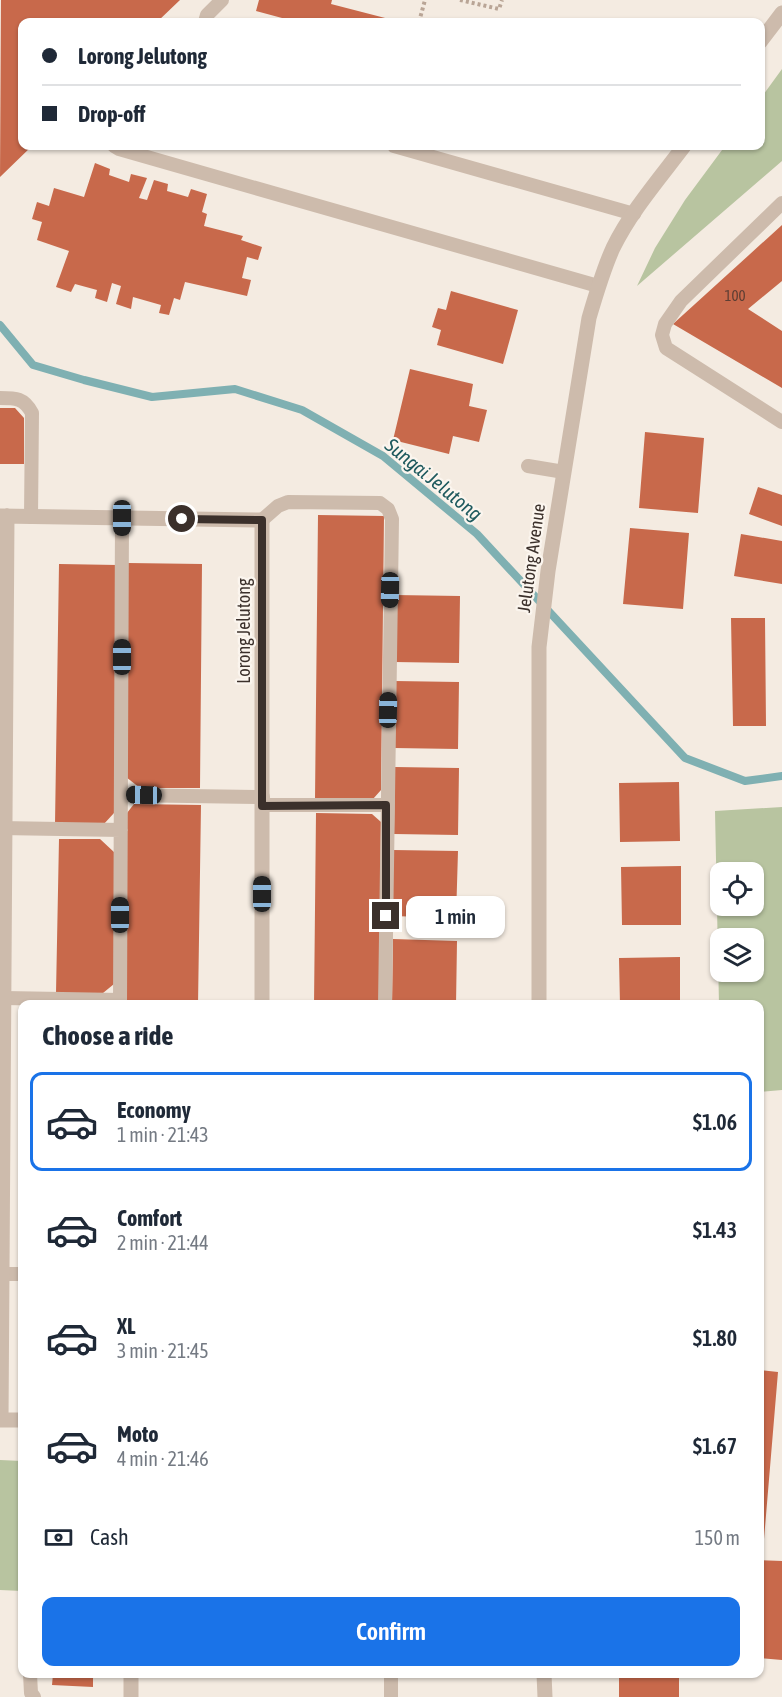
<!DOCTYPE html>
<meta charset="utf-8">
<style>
body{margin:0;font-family:"Asap Condensed",sans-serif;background:#f6f6f7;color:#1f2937;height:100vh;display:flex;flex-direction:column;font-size:22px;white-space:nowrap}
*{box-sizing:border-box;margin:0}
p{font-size:20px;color:#747a83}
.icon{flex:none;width:33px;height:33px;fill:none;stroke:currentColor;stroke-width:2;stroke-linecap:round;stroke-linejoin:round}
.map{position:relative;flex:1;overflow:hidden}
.sheet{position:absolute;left:18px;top:1000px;width:746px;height:678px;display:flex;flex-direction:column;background:#fff;border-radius:12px;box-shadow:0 2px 4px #0004}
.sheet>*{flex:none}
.banner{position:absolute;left:18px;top:18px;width:747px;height:132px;border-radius:12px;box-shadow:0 2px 4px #0004;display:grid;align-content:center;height:132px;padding:0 24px;background:#fff}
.fabs{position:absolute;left:710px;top:862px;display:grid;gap:12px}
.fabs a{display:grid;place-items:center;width:54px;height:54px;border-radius:12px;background:#fff;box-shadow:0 2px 4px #0004;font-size:30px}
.end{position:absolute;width:27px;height:27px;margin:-14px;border:8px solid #3b302b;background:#fff;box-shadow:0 0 0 3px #fff}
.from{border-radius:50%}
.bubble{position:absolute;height:42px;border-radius:12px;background:#fff;box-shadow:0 2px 4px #0004;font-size:20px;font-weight:600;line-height:42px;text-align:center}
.car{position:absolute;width:18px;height:36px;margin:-18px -9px;border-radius:8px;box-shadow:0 0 4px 2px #0007;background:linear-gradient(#222 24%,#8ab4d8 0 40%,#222 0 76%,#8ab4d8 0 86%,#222 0)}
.banner b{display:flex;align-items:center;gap:21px;height:57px;font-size:22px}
.banner b+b{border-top:2px solid #e0e1e3}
.banner i{width:15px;height:15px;background:#1f2937}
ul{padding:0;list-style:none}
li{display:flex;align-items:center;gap:18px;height:99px;margin:0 12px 9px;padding:0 12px;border:3px solid transparent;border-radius:12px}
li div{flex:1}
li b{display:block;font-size:22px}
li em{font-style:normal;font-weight:600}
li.current{border-color:#1a73e8}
li>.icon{width:54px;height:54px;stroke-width:1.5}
h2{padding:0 24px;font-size:27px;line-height:72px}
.pay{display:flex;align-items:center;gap:15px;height:66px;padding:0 24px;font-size:22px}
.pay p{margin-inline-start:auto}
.cta{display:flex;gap:12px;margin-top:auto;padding:12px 24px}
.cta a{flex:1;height:69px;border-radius:12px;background:#1a73e8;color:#fff;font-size:24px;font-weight:600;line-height:69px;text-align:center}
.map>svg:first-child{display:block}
</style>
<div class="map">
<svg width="782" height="1697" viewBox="0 0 782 1697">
<rect width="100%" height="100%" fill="#f4ebe1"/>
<path fill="#b8c4a0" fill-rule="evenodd" d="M782,69v92l-145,125 18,-38 30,-48 40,-54h35l1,-48z
M782,807v283l-23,2v-87h-40l-4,-194zM720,873h33v33h-33zM720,939h33v33h-33z
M0,1460l22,1v130l-22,-1z"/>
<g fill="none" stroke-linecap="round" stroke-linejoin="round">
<path stroke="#7fb0b2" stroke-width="8" d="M0,325l33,40 51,15 68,17 83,-8 67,21 81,46 94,78 208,224 60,23 37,-5"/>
</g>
<path fill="#c8694b" d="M1,0h179l-23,22h-135v124h10l-32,31z
M259,0h73l-1,4 58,15 -1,3h-107l1,-4 -26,-7z
M95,163l15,6 -1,6 20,7 2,-8 16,4 -8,20 8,2 7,-20 14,4 -1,7 21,6 3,-8 16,5 -5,18 5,2 -3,12 39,10 -2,4 21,7 -4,13 -11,-3 -5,21 9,2 -4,16 -62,-14 -5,18 -6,-2 -5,17 -10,-2 2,-8 -28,-8 -2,12 -15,-5 5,-18 -9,-3 -5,19 -12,-4 2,-8 -22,-6 -4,8 -15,-5 13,-36 -32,-11 5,-18 -10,-3 5,-17 12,4 5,-18 30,9z
M782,225v56l-34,28 34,22v57l-109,-64z
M451,291l67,19 -15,54 -66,-19 4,-15 -9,-3 6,-19 8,2z
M410,369l63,15 -4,22 18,4 -8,32 -26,-6 -4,18 -56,-14z
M0,408h15l9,10v46h-24z
M645,432l59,6 -6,75 -59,-5z
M758,487l24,8v31l-33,-12z
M318,515l66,1 -3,274 -8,9h-58z
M630,528l59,5 -6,76 -60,-5z
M741,534l41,7v43l-48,-8z
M128,563l74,1 -2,224h-60l-14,-11z
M59,564l58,1 -3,248 -11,12 -48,-1z
M395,595l65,1 -1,67 -65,-1z
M731,618h34l1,108h-33z
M395,681l64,1 -1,67 -64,-1z
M395,767l64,1 -1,67 -64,-1z
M679,782l1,59 -60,1 -1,-59z
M134,804l67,1 -3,200h-73l2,-192z
M316,813l56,1 9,8 -2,183h-65z
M59,839h41l15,14 -1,131 -11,9h-47z
M393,850l65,1 -2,67 -64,-2z
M681,866v59h-59l-1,-58z
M393,939l64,2 -1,64h-64z
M680,957v48h-60l-1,-47z
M759,1370l19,2 -15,179h-4z
M759,1560l23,1v99l-23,-2z
M53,1674h40v13l-41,-2z
M619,1674h60v23h-60z"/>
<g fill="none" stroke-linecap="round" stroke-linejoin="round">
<path stroke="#b9a596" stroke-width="4" stroke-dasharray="3 3" stroke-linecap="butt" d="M460,0l39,9 3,-9
M419,22l6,-22"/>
<path stroke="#cdbbac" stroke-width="14" d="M205,22l2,-7 15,-15
M114,146l5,3 479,137
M394,146l240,68
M782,203l-101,98 -16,23 -3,11 4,13 116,74
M0,398c16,0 24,0 32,15l-1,104
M528,466l36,6
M262,520l16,-14 10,-4 92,1 8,6 4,10 -7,486
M121,795l142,2
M262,805h124
M0,828l121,2
M4,998l116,2
M120,1005l2,-487
M2,1274h20
M30,1674l1,19 3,4
M391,1674v23"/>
<path stroke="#cdbbac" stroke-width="15" d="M760,42l22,-29
M0,516l262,4v485
M539,1005v-358l9,-76 41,-253c7,-24 14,-48 24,-70 18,-37 47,-70 71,-102
M0,1420h22
M1,1420l6,-904
M131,1674v23
M544,1674l1,23"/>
</g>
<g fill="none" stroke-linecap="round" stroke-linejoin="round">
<path stroke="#3b302b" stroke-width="8" d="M182,519l80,1v286l124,-1v111"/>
</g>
<g text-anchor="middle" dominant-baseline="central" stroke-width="4.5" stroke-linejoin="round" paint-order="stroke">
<g font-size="15" fill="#5e3e33">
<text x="735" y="295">100</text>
</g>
<g font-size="18" fill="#3b302b" stroke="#fbf5ee">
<text transform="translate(531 558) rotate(-82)">Jelutong Avenue</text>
<text transform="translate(243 631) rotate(-90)">Lorong Jelutong</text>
</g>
<g font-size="20" font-style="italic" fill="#1f5a5e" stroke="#fbf5ee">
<text transform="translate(434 479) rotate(39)">Sungai Jelutong</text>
</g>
</g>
</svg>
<div class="fabs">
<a><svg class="icon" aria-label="locate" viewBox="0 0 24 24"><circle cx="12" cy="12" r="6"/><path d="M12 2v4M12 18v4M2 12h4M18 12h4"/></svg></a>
<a><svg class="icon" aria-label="layers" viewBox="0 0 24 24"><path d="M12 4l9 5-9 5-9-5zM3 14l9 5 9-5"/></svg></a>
</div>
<i class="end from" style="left:182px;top:519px"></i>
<i class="end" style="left:386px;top:916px"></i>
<div class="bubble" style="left:406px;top:896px;width:99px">1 min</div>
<i class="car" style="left:122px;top:518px;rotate:180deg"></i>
<i class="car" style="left:390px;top:590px;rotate:181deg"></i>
<i class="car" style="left:122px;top:657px;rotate:0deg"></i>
<i class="car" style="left:388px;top:710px;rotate:1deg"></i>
<i class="car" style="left:144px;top:795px;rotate:271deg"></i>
<i class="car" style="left:262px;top:894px;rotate:0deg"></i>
<i class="car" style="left:120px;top:915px;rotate:0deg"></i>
<div class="banner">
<b><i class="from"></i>Lorong Jelutong</b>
<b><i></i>Drop-off</b>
</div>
<section class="sheet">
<h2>Choose a ride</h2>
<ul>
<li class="current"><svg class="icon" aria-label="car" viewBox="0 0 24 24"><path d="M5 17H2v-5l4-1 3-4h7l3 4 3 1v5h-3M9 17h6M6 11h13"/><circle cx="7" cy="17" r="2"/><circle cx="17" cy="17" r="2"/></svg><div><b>Economy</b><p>1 min · 21:43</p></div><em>$1.06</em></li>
<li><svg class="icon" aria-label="car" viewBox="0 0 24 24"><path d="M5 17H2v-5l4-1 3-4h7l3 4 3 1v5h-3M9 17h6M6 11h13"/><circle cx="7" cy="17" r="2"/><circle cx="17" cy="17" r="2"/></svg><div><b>Comfort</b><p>2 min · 21:44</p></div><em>$1.43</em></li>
<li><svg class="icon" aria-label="car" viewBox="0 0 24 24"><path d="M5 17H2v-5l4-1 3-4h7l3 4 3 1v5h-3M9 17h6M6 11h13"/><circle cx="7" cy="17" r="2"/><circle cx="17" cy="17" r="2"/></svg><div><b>XL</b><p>3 min · 21:45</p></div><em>$1.80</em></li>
<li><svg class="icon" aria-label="car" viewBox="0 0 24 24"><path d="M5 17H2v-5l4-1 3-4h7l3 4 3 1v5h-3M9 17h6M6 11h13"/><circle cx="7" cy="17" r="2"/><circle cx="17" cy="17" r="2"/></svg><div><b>Moto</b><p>4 min · 21:46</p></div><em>$1.67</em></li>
</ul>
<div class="pay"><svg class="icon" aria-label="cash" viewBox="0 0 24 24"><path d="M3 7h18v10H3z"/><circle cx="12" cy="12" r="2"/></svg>Cash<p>150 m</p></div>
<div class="cta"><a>Confirm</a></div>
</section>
</div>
